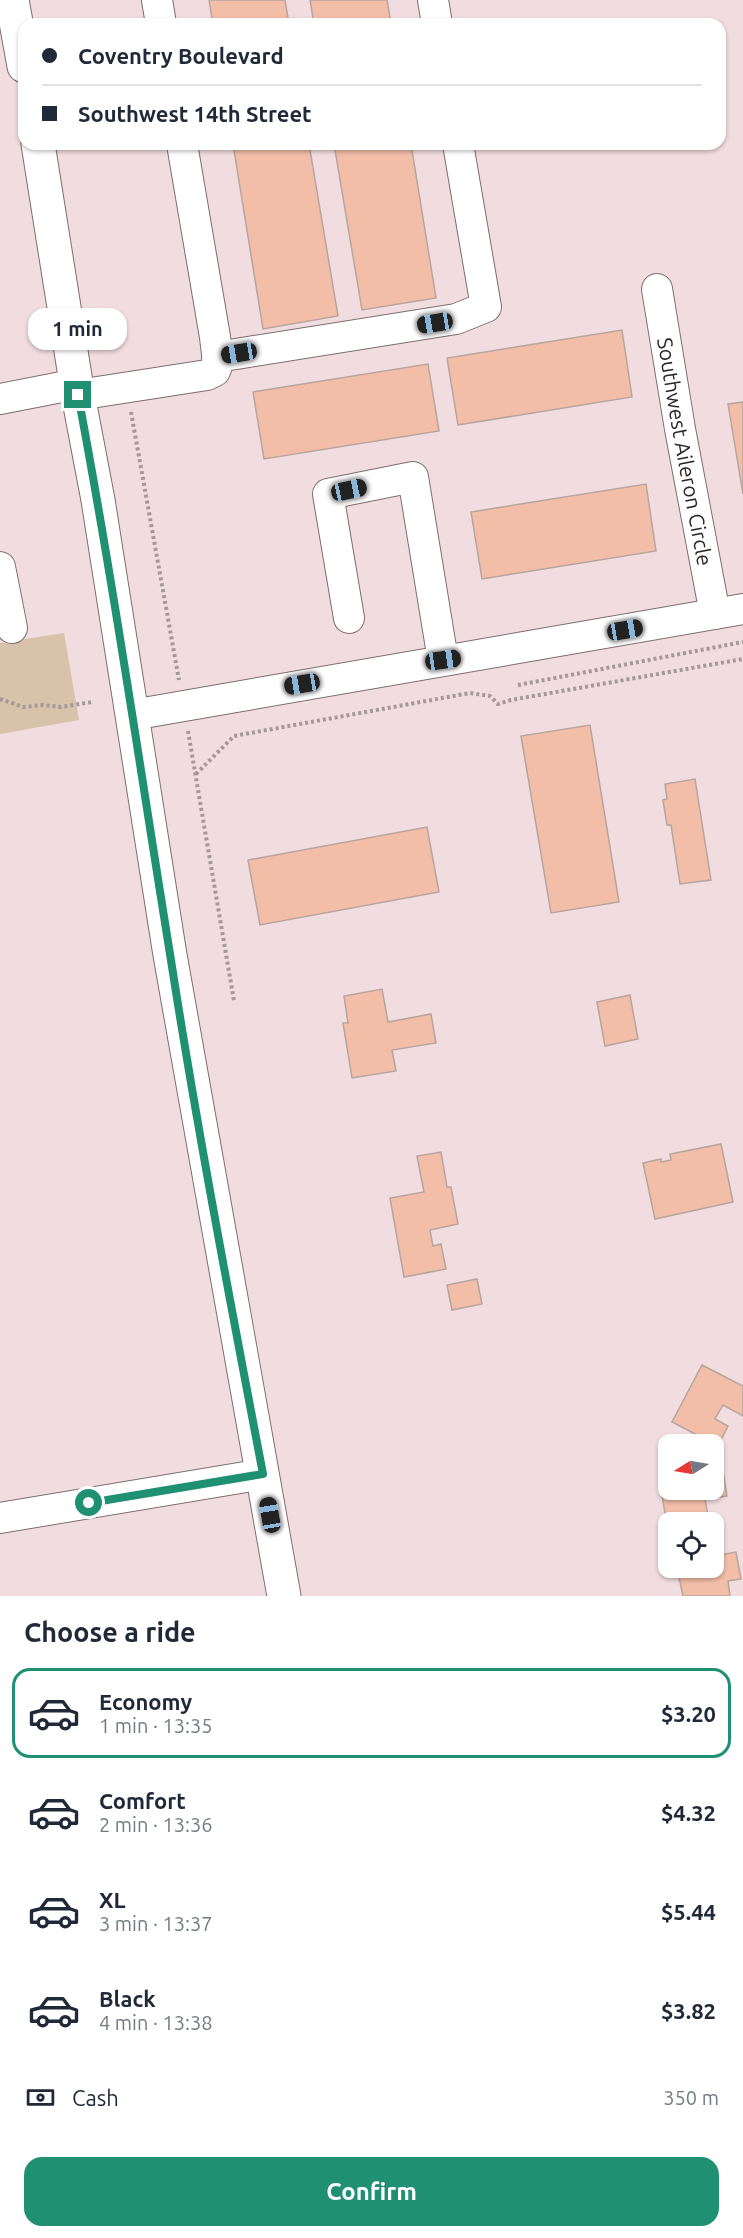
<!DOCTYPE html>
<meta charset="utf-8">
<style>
body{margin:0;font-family:Ubuntu,sans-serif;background:#f6f6f7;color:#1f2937;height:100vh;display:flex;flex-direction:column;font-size:22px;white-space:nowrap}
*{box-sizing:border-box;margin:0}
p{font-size:20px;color:#747a83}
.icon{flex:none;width:33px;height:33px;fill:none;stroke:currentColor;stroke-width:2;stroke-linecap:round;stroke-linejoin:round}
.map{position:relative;height:1596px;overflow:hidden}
.sheet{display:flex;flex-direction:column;background:#fff;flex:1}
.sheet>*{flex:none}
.guide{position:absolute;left:18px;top:18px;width:708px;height:132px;border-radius:18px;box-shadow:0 2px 4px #0004;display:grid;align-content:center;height:132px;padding:0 24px;background:#fff}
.needle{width:39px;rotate:259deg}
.buttons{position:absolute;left:658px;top:1434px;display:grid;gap:12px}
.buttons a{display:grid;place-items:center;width:66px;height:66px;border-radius:12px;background:#fff;box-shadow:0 2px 4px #0004;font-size:30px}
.end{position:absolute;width:27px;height:27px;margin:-14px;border:8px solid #1f9072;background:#fff;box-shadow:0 0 0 3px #fff}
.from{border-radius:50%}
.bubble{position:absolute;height:42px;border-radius:18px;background:#fff;box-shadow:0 2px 4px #0004;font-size:20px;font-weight:700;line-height:42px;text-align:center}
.car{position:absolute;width:18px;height:36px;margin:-18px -9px;border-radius:8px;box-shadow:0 0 4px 2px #0007;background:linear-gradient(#222 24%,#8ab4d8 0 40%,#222 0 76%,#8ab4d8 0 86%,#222 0)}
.guide b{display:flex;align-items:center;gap:21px;height:57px;font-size:22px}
.guide b+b{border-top:2px solid #e0e1e3}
.guide i{width:15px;height:15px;background:#1f2937}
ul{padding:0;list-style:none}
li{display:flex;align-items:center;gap:18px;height:90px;margin:0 12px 9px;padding:0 12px;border:3px solid transparent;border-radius:18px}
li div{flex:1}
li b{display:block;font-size:22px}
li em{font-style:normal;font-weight:700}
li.selected{border-color:#1f9072}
li>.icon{width:54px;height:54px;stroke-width:1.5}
h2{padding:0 24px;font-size:27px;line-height:72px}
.pay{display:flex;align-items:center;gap:15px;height:66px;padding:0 24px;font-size:22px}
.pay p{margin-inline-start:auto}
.cta{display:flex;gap:12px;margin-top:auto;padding:12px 24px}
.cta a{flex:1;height:69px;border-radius:18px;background:#1f9072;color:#fff;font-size:24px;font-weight:700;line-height:69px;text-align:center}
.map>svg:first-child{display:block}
</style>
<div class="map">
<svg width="743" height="1596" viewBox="0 0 743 1596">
<rect width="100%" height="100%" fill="#f1dddf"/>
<path fill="#d6c3a9" d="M64,633l15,87 -79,14v-91z"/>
<path fill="#f2bea7" stroke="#b6a59e" stroke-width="1.5" d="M209,0h76l4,24h-76z
M310,0h77l4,24h-77z
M233,144h76l29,172 -75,13z
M334,144h77l25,154 -74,12z
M622,330l10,67 -174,28 -11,-67z
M428,364l11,67 -175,28 -11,-67z
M743,402v92l-15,-90z
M646,484l10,67 -174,28 -11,-67z
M590,725l29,177 -68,11 -30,-177z
M695,779l16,101 -31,4 -9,-59h-4l-4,-25 4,-1 -2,-15z
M427,827l12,65 -179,33 -12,-65z
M382,989l6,33 43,-8 5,29 -44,7 4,21 -44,7 -9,-55h5l-4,-27z
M630,995l8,44 -33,7 -8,-44z
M721,1144l12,58 -78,17 -12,-56 18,-4v3l10,-2 -1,-6z
M441,1152l6,35h4l7,37 -28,6 3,16 8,-2 5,25 -42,8 -14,-79 34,-6 -7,-36z
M477,1279l5,25 -30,6 -5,-25z
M702,1365l41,21v30l-20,-11 -8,14 13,7 -10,20 -46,-24z
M723,1471l4,25 -22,3 4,23h-40v18l-9,-59 9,-1v10h45v-17z
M736,1552l5,27 -13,2 2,15h-47l-6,-28h37v-12z"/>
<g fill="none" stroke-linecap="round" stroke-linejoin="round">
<defs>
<g id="minor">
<path d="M157,0l4,24"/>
<path d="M433,0l4,24"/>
<path id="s1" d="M657,289l23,140 35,185"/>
<path d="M217,357l239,-38 30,-12 -28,-163"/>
<path d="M78,395l129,-20 8,-4 3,-8 -3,-26 -33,-193"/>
<path d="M0,399l77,-15"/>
<path d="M0,567l12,61"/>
<path d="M349,618l-21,-124 85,-17 30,183"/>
<path d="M132,715l611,-106"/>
<path d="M0,1518l263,-44"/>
</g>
<path id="major" d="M12,0l12,66
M38,144l40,251 20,105 72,455 114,641"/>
</defs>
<use href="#minor" stroke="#7f6d6e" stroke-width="32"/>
<use href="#major" stroke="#7f6d6e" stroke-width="35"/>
<path stroke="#a69798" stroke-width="4" stroke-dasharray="3 3" stroke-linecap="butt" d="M131,412l48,268
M518,685l225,-43
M0,699l23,8 20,-2 18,2 31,-5
M188,731l46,270
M196,774l38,-38 236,-43 20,3 8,8 13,-4 232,-41"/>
<use href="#minor" stroke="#fff" stroke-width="30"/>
<use href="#major" stroke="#fff" stroke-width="33"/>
</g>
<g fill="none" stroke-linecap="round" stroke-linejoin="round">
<path stroke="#1f9072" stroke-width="8" d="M78,395c35,186 62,373 92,559 27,174 60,347 93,520l-174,29"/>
</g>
<g text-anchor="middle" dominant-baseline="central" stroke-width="5" stroke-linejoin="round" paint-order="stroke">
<g font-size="21" fill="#2c2525" stroke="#f1dddf">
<text stroke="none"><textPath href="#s1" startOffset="165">Southwest Aileron Circle</textPath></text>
</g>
</g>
</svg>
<div class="buttons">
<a><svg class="needle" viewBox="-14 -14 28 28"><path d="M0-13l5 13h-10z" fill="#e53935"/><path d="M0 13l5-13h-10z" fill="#747a83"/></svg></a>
<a><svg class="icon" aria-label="locate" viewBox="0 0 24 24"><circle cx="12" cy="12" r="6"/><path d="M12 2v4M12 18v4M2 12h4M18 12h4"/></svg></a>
</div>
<i class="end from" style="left:89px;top:1503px"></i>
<i class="end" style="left:78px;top:395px"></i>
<div class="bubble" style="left:28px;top:308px;width:99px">1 min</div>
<i class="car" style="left:435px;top:323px;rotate:261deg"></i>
<i class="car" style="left:239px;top:353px;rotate:261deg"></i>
<i class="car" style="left:349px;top:490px;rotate:78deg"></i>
<i class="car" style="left:625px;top:630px;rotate:80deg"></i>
<i class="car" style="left:443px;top:660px;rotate:82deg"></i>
<i class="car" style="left:302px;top:684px;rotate:260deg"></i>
<i class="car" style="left:270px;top:1515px;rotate:350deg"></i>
<div class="guide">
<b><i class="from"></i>Coventry Boulevard</b>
<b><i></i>Southwest 14th Street</b>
</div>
</div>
<section class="sheet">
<h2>Choose a ride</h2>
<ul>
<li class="selected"><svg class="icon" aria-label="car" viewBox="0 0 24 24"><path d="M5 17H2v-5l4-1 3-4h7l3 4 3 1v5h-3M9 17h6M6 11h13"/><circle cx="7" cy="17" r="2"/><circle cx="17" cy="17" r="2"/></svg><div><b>Economy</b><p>1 min · 13:35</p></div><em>$3.20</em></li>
<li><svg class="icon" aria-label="car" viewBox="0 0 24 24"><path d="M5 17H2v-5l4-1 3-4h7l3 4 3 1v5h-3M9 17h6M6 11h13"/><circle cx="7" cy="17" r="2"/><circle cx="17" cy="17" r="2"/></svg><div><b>Comfort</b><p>2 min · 13:36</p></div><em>$4.32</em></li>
<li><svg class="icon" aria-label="car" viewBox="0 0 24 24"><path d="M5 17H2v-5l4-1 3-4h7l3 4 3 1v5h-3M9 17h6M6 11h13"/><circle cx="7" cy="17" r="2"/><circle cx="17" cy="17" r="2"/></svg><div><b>XL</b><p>3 min · 13:37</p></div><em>$5.44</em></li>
<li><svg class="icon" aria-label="car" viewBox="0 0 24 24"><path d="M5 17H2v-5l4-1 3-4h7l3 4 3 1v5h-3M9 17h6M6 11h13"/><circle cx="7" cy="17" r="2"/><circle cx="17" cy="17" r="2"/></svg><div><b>Black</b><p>4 min · 13:38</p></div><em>$3.82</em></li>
</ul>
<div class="pay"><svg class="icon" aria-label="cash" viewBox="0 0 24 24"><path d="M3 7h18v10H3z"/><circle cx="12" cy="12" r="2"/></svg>Cash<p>350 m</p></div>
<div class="cta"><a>Confirm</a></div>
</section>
